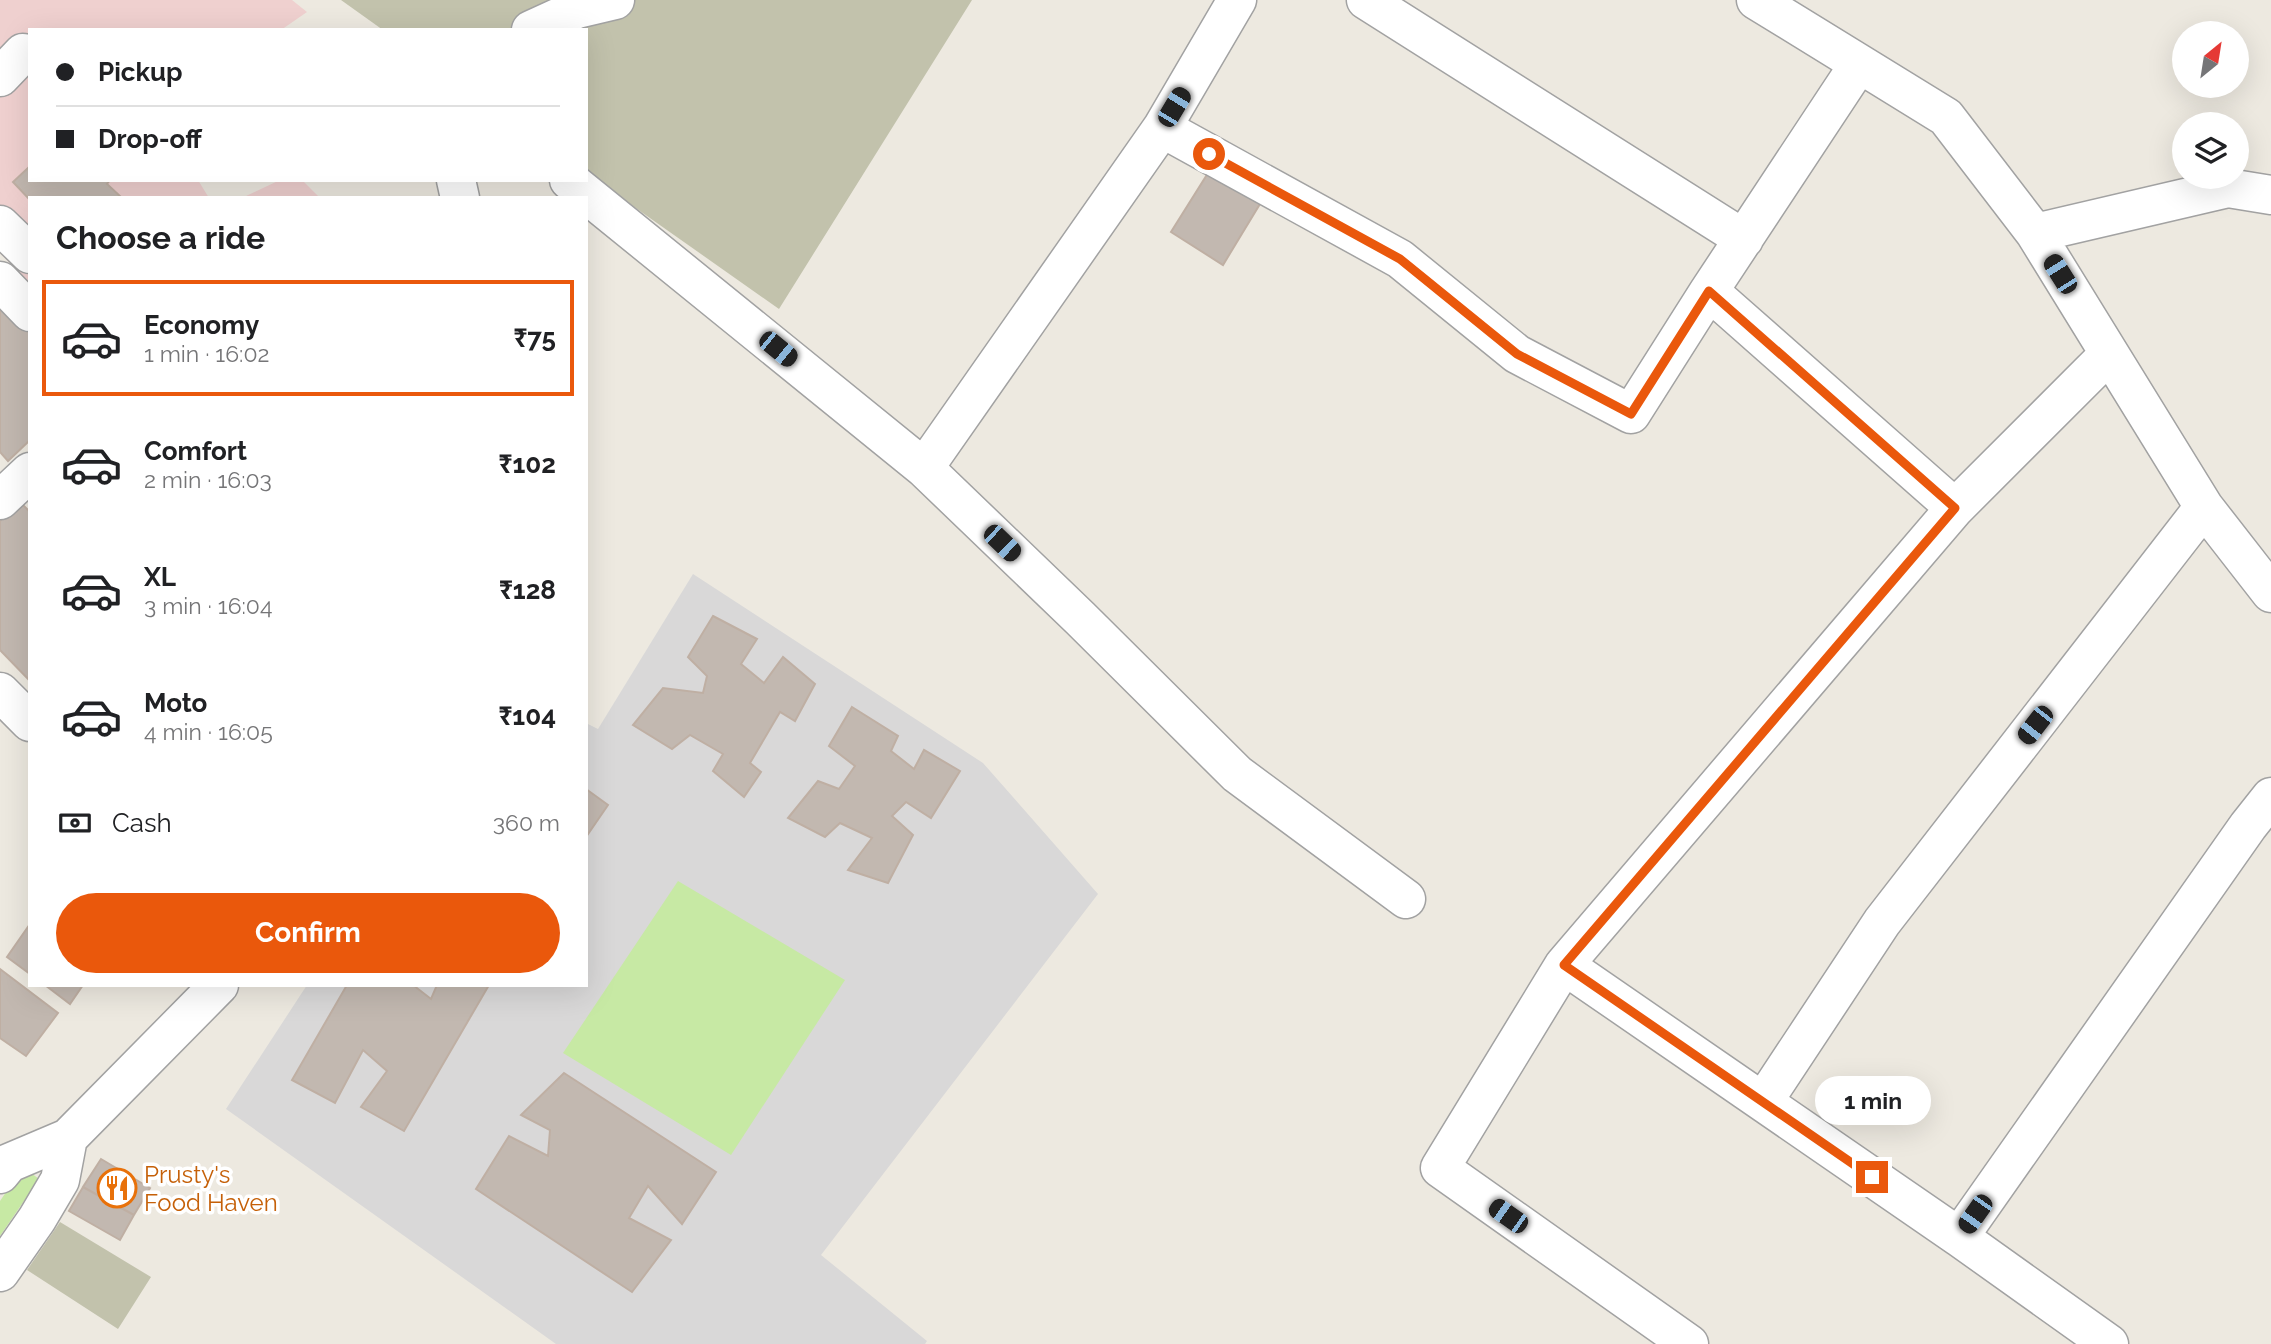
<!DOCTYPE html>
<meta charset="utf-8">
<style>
body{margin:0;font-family:Raleway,sans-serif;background:#f6f6f6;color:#202124;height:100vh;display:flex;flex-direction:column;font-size:26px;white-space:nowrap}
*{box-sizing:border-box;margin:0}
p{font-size:23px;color:#757577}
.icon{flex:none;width:38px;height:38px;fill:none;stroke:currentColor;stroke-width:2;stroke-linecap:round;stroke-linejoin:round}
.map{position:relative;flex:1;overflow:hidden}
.details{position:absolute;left:28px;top:196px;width:560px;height:791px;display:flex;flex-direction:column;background:#fff;border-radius:0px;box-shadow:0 7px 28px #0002}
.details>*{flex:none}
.top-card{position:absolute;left:28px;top:28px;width:560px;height:154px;border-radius:0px;box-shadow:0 7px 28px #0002;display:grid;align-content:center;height:154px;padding:0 28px;background:#fff}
.needle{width:46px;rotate:30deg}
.fabs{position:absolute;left:2172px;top:21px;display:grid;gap:14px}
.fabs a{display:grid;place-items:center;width:77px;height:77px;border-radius:50%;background:#fff;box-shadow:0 7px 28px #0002;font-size:35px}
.end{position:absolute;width:32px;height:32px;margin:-16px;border:9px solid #ea580c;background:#fff;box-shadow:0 0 0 4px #fff}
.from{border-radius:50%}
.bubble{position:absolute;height:49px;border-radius:24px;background:#fff;box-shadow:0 7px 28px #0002;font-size:23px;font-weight:700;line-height:49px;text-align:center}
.car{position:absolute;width:21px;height:42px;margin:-21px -10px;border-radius:9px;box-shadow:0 0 5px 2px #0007;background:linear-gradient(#222 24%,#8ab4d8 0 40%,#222 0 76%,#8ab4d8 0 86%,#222 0)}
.top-card b{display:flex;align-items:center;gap:24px;height:66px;font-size:26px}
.top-card b+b{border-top:2px solid #e0e0e0}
.top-card i{width:18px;height:18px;background:#202124}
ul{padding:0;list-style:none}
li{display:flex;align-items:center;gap:21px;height:116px;margin:0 14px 10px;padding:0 14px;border:4px solid transparent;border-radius:0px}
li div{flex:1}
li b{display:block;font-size:26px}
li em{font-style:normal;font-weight:700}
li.on{border-color:#ea580c}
li>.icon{width:63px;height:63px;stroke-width:1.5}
h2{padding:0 28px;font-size:32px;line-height:84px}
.pay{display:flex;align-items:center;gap:18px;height:77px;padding:0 28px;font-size:26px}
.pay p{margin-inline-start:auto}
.primary-button{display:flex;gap:14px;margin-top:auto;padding:14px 28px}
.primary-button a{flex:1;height:80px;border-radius:42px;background:#ea580c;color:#fff;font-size:28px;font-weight:700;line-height:80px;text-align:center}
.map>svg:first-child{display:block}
</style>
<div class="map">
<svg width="2271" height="1344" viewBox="0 0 2271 1344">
<rect width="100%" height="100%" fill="#ede9e0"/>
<path fill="#d9d8d8" d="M693,574l290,189 115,131 -277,361 106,86 -2,3h-369l-330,-235 81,-124h279v-262l12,6z"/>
<path fill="#efd0cf" d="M0,0h292l15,12 -26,18h-251v150h168l11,18h-179v86l-30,-31z
M280,180h22l18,18h-78z"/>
<path fill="#c2c2ac" d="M341,0h631l-193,309 -193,-136v-143h-203z
M60,1222l91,55 -33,52 -91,-59z"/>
<path fill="#c7e9a4" d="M678,881l167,99 -114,175 -168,-102z
M23,1167l16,12 -39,57v-35z"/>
<path fill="#c2b8b0" stroke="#bfafa3" stroke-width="2" d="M1215,162l51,32 -43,71 -52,-33z
M30,166v14h80l-3,4 15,14h-92v2l-17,-18z
M0,293l30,31v116l-22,21 -8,-9z
M20,502l10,10v169l-30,-31v-129z
M713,616l44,23 -16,25 23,19 19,-26 32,27 -20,37 -15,-9 -30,51 11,9 -17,25 -31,-26 10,-17 -33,-19 -18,14 -39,-24 30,-37 40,5 4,-17 -19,-19z
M852,707l46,29 -7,15 23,18 10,-19 36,21 -29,47 -25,-16 -14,14 21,19 -25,48 -40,-13 24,-32 -32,-15 -15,14 -37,-19 30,-37 21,8 16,-23 -26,-20z
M586,789l22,16 -22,32z
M30,924v50l-23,-17z
M0,969l58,44 -32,43 -26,-18z
M45,985h38l-13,19z
M347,985h66l18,14 6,-14h52l-85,146 -43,-24 26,-36 -24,-21 -28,53 -43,-23z
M564,1073l152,99 -34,52 -34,-38 -19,32 42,22 -39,52 -156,-103 33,-53 39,20 2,-26 -29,-15z
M101,1159l49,29 -16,27 -51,-28z
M83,1187l51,28 -14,25 -51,-29z"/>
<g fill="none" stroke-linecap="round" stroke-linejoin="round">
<defs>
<path id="minor" d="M1237,0l-75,128 238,131 117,95 114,60 78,-123
M1366,0l378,239
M1756,0l190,117 89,116 193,-45 43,7
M531,30l46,-21 38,-9
M1859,64l-150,227 246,217 154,-154
M0,77l23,-24 7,1
M1162,128l-238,340 156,150 157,156 169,125
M456,180l4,18
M569,180l355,288
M0,225l30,29
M2035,233l169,274 67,86
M0,281l30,31
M0,500l30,-28
M0,692l30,30
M1564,965l391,-457
M1763,1102l119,-180 322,-415
M0,1174l9,-11 59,-25 151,-153
M0,1272l37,-53 23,-39 8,-42
M1689,1344l-249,-176 124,-203 395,272
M2109,1344l-150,-107 289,-411 23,-29"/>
</defs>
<use href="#minor" stroke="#a2a2a2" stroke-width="41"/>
<use href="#minor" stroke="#fff" stroke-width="38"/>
</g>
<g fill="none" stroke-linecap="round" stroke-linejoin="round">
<path stroke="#ea580c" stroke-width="9" d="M1209,154l191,105 117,95 114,60 78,-123 246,217 -391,457 308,212"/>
</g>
<defs>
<symbol id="restaurant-ring" viewBox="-11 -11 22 22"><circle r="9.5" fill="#fff" stroke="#e8710a" stroke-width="1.5"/><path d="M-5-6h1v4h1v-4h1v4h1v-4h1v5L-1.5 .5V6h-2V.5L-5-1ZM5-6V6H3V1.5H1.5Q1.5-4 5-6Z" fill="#e8710a"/></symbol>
</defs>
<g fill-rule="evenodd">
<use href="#restaurant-ring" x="95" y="1166" width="44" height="44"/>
</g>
<g text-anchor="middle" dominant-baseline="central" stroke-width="7" stroke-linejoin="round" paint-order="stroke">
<g font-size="24" fill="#c56008" stroke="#fff" text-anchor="start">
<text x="144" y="1174">Prusty's<tspan x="144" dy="28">Food Haven</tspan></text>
</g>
</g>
</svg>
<div class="fabs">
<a><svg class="needle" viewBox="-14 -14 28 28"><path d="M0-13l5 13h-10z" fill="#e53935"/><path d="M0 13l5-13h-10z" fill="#757577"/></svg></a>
<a><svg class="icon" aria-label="layers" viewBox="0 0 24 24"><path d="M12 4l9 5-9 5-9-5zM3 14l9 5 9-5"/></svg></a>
</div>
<i class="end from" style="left:1209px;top:154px"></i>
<i class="end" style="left:1872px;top:1177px"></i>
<div class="bubble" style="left:1815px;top:1076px;width:116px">1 min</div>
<i class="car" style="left:1174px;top:107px;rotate:31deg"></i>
<i class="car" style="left:2060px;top:274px;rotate:328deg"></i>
<i class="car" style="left:778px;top:349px;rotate:129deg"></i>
<i class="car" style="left:1002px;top:543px;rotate:134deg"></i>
<i class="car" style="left:2035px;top:725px;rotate:218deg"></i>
<i class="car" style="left:1975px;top:1214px;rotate:215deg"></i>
<i class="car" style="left:1508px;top:1216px;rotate:305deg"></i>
<div class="top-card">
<b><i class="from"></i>Pickup</b>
<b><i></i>Drop-off</b>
</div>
<section class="details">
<h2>Choose a ride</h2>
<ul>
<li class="on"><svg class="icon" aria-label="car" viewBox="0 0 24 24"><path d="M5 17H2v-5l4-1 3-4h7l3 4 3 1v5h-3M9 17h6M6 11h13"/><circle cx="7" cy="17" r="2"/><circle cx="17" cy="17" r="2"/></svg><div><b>Economy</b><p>1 min · 16:02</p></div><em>₹75</em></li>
<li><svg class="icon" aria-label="car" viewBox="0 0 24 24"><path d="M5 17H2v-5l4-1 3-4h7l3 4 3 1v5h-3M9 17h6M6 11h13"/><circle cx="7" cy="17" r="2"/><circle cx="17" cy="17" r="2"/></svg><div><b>Comfort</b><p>2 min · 16:03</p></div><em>₹102</em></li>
<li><svg class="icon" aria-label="car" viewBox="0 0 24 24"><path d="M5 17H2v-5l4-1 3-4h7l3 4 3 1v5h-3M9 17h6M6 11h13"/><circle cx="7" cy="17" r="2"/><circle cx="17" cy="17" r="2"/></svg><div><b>XL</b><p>3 min · 16:04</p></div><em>₹128</em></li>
<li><svg class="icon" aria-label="car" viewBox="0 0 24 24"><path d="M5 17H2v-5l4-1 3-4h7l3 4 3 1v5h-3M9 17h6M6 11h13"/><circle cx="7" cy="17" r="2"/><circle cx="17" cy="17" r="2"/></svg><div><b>Moto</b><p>4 min · 16:05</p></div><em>₹104</em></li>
</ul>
<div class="pay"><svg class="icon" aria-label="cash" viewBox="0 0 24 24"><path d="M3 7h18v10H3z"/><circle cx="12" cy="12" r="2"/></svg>Cash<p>360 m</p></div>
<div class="primary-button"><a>Confirm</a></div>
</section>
</div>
